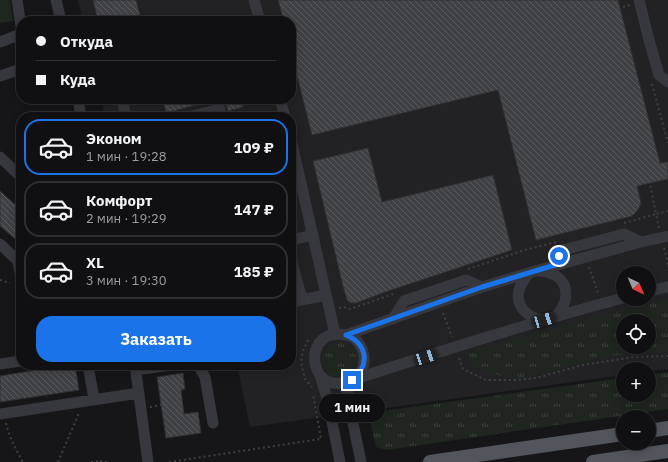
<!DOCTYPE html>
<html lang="ru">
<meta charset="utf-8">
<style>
body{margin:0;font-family:"IBM Plex Sans",sans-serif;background:#19191b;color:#f1f3f6;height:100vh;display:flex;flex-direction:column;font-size:15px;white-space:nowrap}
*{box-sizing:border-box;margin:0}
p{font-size:13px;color:#9c9d9f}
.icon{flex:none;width:22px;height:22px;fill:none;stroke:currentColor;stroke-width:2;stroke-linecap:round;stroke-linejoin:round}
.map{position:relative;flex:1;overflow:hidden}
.details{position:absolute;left:16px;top:112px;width:280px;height:258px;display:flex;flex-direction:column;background:#101012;border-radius:16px;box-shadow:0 2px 10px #0003,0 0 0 1px #303032}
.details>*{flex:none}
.top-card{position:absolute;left:16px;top:16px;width:280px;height:88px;border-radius:16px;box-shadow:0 2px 10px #0003,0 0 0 1px #303032;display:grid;align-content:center;height:88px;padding:0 20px;background:#101012}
.needle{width:26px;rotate:136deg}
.buttons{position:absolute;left:616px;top:266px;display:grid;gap:8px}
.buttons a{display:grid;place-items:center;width:40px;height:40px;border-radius:50%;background:#101012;box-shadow:0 2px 10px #0003,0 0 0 1px #303032;font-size:20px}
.end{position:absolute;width:18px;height:18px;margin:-9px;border:5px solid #1a73e8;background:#fff;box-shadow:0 0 0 2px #fff}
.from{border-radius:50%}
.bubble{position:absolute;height:28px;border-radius:14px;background:#101012;box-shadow:0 2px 10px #0003,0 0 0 1px #303032;font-size:13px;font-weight:700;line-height:28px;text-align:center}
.car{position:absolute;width:12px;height:24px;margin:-12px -6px;border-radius:5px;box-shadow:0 0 3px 1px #0007;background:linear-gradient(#222 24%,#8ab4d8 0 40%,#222 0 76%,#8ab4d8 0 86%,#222 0)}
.top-card b{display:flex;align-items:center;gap:14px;height:38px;font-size:15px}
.top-card b+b{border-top:1px solid #303032}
.top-card i{width:10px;height:10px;background:#f1f3f6}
ul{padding:7px 0 0;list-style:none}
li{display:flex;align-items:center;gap:12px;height:56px;margin:0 8px 6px;padding:0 12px;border:2px solid #303032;border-radius:16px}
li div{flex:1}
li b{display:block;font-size:15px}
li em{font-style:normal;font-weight:700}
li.selected{border-color:#1a73e8}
li>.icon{width:36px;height:36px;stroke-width:1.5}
.primary-button{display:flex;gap:8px;margin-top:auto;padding:8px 20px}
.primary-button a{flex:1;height:46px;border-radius:16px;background:#1a73e8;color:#fff;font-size:16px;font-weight:700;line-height:46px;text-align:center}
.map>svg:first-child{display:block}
</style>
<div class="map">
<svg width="668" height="462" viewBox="0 0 668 462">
<defs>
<pattern id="grass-tufts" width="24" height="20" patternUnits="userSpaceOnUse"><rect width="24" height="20" fill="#1e261f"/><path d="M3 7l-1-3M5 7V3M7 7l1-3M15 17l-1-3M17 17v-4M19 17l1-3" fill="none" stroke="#3c433d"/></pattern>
<pattern id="building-back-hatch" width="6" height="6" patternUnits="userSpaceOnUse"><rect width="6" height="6" fill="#404145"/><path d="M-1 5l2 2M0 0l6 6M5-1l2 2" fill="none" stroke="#595a5e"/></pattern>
</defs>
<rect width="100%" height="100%" fill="#161618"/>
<path fill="#222225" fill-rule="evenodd" d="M78,0h590v369l-19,2v-2h-26v6l-373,52 -13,-62h54v-248h-186l-4,-18h190v-78h-208zM623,273h26v26h-26zM623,321h26v26h-26z"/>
<path fill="url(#grass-tufts)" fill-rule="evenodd" d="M668,300v52l-33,1 -30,4 -32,7 -36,11 -17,3 -19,-2 -15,-5 -14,-9 -5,-9 147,-41zM623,321h26v26h-26z
M323 360a17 17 0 1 1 34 0a17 17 0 1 1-34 0Z
M668,372v37l-281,41 -11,-3 -8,-34 255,-35v17h26v-20z"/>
<path fill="#1e261f" d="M0,0h10l3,21 -13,2z"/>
<path fill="url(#building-back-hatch)" stroke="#303034" d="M93,0h43l4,15 -26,6h-16z
M278,0h340l42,163 8,-1v17l-31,7 4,17 -2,5 -3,4 -4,4 -96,24 -38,-150 -186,45 -21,-83v-31h-7z
M163,99h44v3l-41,11z
M225,99h16l2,8 -15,4z
M368,148l14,54 111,-27 19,75 -127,42 -29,11h-5l-4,-3 -4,-14 -30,-125z
M0,191l21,19v34l-21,-18z
M49,365h26l4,25 -79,12v-26l49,-8z
M183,373l2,16 -4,1 3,24 14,-2 3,21 -35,5 -9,-61z"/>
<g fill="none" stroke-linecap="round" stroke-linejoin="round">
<path stroke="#3d3f44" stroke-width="2" stroke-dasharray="2 3" stroke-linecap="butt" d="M623,7l7,-2
M652,84l16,59
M624,223l32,-9 -6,-31
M659,228l-3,-14 12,-3
M664,248l4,17
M589,267l9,26
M468,269l57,-19 31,-8
M0,280l10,3
M339,308l4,-1 7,2 46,-16
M443,313l9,24
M308,340l-5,11 -2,11 4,17 7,8
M459,358l4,11 23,11h29l21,-2 47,-13 51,-8 34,-1
M150,407l11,-2
M6,423c3,14 10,27 17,39
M100,461l7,1
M58,462l21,-49
M91,462l9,-1
M169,462l152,-23 -8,-45"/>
<path stroke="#37383d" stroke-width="11" d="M17,0l4,26
M56,0l5,21
M254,0l6,21
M639,0l10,40 10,35 9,7
M0,42l21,-8
M0,76l21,-7
M78,99l3,18
M122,99l4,18
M280,99l5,18
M188,117l32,-8
M291,139l44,195
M0,157l21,20
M291,240l22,-5
M0,244l18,17 3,18
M291,259l11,40
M555,265l4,-9 4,-6 61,-16 17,8
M538,271c29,1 36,25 18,45
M529,273c-4,5 -8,11 -10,17 -4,17 9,28 25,30
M649,291l19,-4
M291,302l35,-7
M393,319l11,-18 62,-21 16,7
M346,335l136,-48 53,-16 106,-29 27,-6
M0,364l21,-3
M88,365l6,34
M135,365l13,97
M194,365l5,2 6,10 8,46
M136,370l35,-5
M320,375l8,27 12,60
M0,414l139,-21
M361,462l-14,-68c1,-5 2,-10 6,-14 5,-6 10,-8 11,-18 1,-9 -3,-18 -10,-24 -5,-3 -9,-3 -15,-4 -38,-1 -30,65 13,46 90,-29 180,-58 271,-82"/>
<path stroke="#53555c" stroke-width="14" d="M649,431l19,-3
M430,462l193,-28
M593,462l75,-11"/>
</g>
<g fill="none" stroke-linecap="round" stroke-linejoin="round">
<path stroke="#1a73e8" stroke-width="5" d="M352,380c18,-14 16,-36 -6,-45l136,-48 73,-22 4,-9"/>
</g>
</svg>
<div class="buttons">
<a><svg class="needle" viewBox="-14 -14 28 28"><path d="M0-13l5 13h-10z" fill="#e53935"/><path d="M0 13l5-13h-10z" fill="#9c9d9f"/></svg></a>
<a><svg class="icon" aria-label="locate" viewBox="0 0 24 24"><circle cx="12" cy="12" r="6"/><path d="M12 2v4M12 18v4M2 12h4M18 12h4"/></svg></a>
<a>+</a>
<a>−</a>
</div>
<i class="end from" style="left:559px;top:256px"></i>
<i class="end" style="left:352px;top:380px"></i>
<div class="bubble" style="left:319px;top:394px;width:66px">1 мин</div>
<i class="car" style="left:544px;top:320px;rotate:73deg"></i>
<i class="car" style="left:426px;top:357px;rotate:72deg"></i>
<div class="top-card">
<b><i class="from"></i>Откуда</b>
<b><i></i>Куда</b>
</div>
<section class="details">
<ul>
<li class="selected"><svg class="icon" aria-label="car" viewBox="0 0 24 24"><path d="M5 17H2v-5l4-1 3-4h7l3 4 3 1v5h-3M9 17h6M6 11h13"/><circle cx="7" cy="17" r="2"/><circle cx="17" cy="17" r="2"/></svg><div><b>Эконом</b><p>1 мин · 19:28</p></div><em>109 ₽</em></li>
<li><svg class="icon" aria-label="car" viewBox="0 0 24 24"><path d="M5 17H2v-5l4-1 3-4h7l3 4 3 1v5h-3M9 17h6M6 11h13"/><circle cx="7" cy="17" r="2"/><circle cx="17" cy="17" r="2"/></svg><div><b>Комфорт</b><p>2 мин · 19:29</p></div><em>147 ₽</em></li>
<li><svg class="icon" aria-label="car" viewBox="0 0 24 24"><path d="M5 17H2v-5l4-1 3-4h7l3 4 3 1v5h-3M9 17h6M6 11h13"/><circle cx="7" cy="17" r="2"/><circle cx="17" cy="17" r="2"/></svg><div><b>XL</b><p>3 мин · 19:30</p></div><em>185 ₽</em></li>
</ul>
<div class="primary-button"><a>Заказать</a></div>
</section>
</div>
